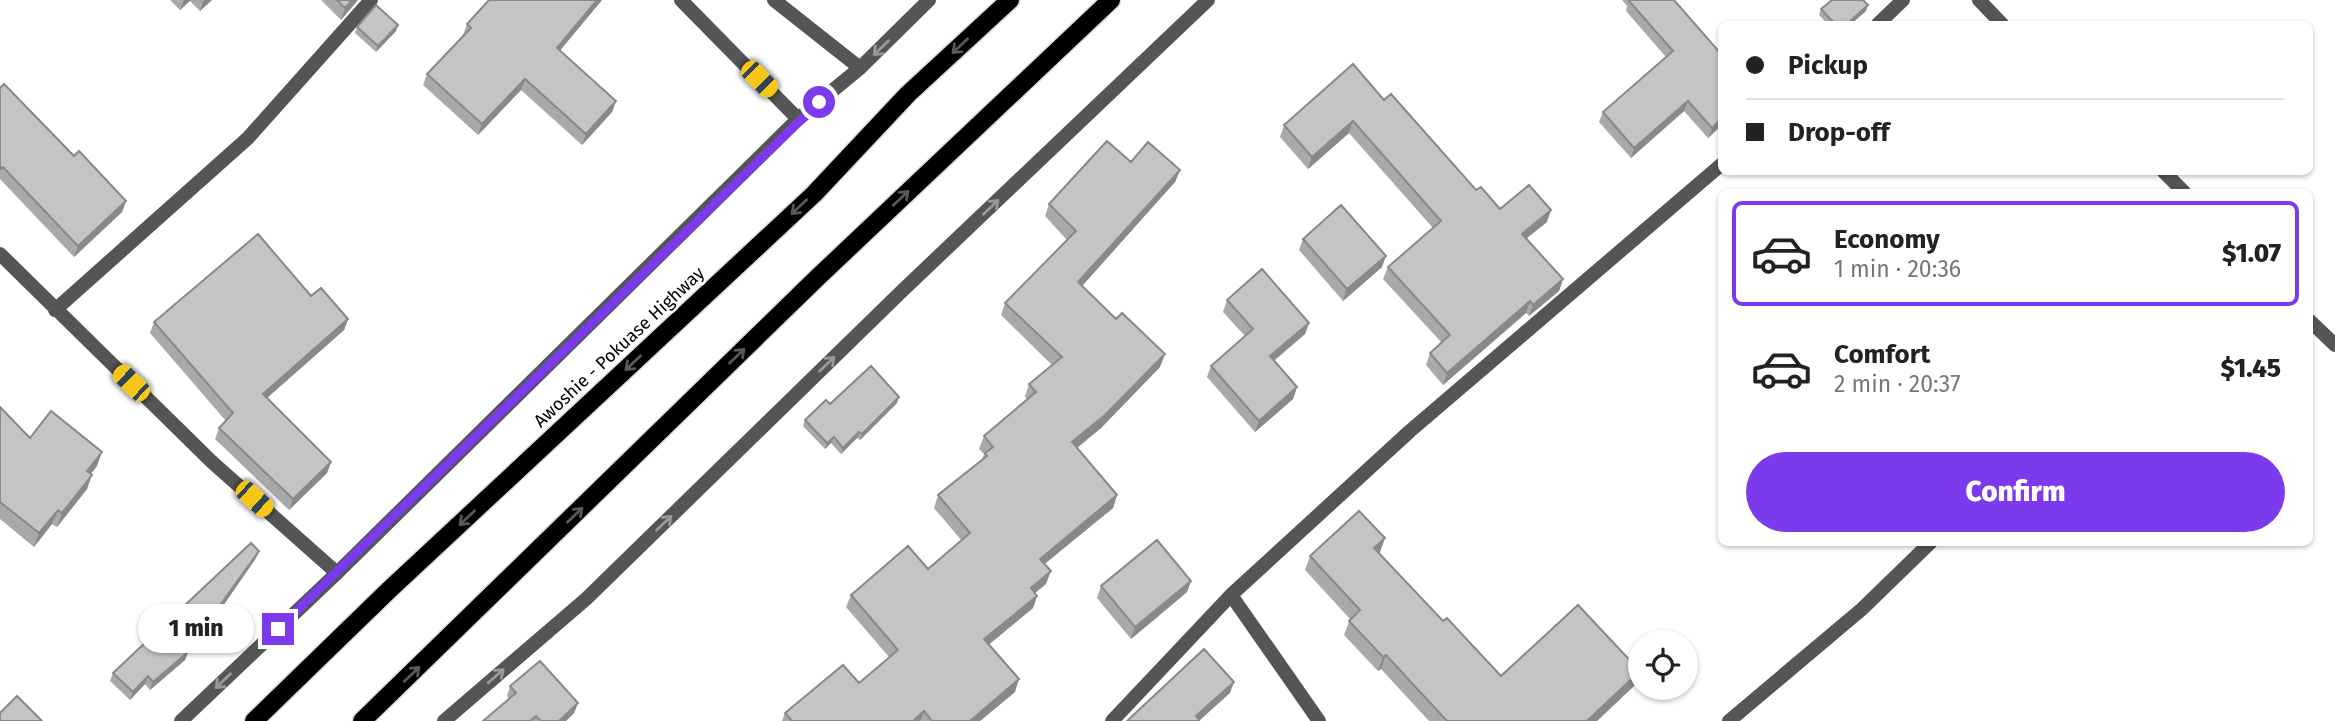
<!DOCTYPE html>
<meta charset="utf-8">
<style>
body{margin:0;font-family:"Fira Sans",sans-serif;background:#f6f6f6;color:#222;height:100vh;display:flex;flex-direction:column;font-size:26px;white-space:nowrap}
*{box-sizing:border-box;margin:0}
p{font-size:23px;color:#767676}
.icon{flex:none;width:38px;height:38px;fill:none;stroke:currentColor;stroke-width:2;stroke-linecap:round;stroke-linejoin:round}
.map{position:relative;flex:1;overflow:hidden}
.side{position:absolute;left:1718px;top:189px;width:595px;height:357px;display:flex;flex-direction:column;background:#fff;border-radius:10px;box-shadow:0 2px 5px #0004}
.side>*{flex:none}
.top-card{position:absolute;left:1718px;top:21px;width:595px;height:154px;border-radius:10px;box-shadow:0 2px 5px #0004;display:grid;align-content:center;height:154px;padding:0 28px;background:#fff}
.buttons{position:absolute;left:1628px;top:630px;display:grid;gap:14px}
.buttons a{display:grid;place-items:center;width:70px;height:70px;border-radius:50%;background:#fff;box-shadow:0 2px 5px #0004;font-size:35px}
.end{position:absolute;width:32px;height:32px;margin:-16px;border:9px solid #7c3aed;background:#fff;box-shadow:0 0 0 4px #fff}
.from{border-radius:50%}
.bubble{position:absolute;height:49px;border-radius:24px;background:#fff;box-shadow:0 2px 5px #0004;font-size:23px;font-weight:800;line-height:49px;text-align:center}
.car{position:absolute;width:21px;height:42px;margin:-21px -10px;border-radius:9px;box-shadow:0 0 5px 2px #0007;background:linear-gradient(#f5c518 24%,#345 0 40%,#f5c518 0 76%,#345 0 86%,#f5c518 0)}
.top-card b{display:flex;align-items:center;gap:24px;height:66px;font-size:26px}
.top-card b+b{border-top:2px solid #e0e0e0}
.top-card i{width:18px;height:18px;background:#222}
ul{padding:12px 0 0;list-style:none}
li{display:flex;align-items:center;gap:21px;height:105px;margin:0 14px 10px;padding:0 14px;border:4px solid transparent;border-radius:10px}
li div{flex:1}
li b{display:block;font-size:26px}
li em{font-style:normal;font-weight:800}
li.active{border-color:#7c3aed}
li>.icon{width:63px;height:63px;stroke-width:1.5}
.action{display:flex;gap:14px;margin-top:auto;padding:14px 28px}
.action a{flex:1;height:80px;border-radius:42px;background:#7c3aed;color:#fff;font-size:28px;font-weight:800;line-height:80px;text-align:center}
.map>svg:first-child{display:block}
</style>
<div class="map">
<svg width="2335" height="721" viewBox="0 0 2335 721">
<rect width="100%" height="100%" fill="#fff"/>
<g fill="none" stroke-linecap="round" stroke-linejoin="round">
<defs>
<path id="primary" d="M254,721l135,-131 425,-396 94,-100 102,-94
M362,721l455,-443 294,-278"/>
</defs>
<use href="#primary" stroke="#dbdbdb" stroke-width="21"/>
<path stroke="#555" stroke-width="14" d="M681,0l117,119
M774,0l86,68"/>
<path stroke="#555" stroke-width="14" d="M1979,0l23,24
M1878,24l25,-24
M2164,172l20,20
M0,254l212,208 125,111
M55,310l193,-172 123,-138
M2310,321l25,24
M1231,595l88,126
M1112,721l119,-126 179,-164 312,-267
M1729,721l133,-112 69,-67"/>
<path stroke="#555" stroke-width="14" d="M181,721l156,-148 461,-454 62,-51 69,-68
M444,721l142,-122 317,-309 305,-290"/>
<use href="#primary" stroke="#000" stroke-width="18"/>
</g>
<path fill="#a9a9a9" d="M170,0h42l-12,11 -10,-10 -10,9z
M321,0h37l-17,20z
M602,0l-42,50 56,51 -4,11 -30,33 -61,-55 -43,45 -55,-50 4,-11 36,-39 4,-11z
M1622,0h52l48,55v70l-14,13 -24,-27 -53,47 -32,-36 4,-10 63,-55 -40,-46 1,-5z
M1821,9l45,2 -15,13h-23l-9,-9z
M357,27l39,4 -20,21 -21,-19z
M0,88l74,68 52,45 -4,11 -48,45 -74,-78z
M1384,100l92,90 24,19 47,13 -20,16 36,41 -4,12 -30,25 -3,-3 -83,72 -17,-20 4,-12 12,-10 -59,-64 5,-12 45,-39 -84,-95 -41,36 -28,-32 4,-12z
M1131,162l49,8 -5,12 -93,104 78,81 -59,61 -24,20 40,47 -4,13 -69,56 2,20 -11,9 2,3 -4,12 -44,36 26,48 -35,29h-198l3,-8 74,-30 30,-26 -43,-50 5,-12 77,-26 34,-28 -28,-33 4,-13 44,-36 2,-5 -5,-5 5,-13 43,-37 -2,-3 4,-12 23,-19 -51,-50 4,-12 62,-63 -22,-24 4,-12z
M1303,239l79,28 -39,34 -44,-51z
M311,296l37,23 -4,11 -77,68 64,64 -4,11 -38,37 -74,-71 4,-11 7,-7 -76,-88 4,-11z
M1227,300l82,23 -4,11 -31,27 23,26 -4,12 -38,33 -48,-55 4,-11 34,-30 -22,-24z
M897,403l-37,37 -3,-2 -16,16 -10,-11 -6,6 -22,-23 2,-6 25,-16z
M0,407l30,31 67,28 -6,8 -4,15 -30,38 -5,-3 -18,23 -34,-28z
M1385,538l-6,15 64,68 58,55 134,9 -38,36h-168l-48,-52 -3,2 -34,-36 6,-16 -45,-49 5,-14z
M256,558l-36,52 1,1 -3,8 -33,30 3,3 -3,8 -35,30 -5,-6 -15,16 -20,-19 3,-8z
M1191,581l-4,11 -56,47 -34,-41 4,-12z
M510,686l68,17 -4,10 -8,8h-83l26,-22 -2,-3z"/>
<path fill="#898989" d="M184,0h7l-11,10z
M204,0h8l-12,11 3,-10z
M352,0h6l-17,20 4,-12z
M597,0h5l-49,59 4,-11z
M1868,5l-2,6 -15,13h-4z
M398,25l-2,6 -20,21 2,-6z
M525,79l-4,11 -43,45 4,-11z
M616,101l-4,11 -30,33 4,-11z
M1688,101l-4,10 -53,47 3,-10z
M1722,118v7l-14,13 4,-10z
M1353,121l-4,12 -41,36 4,-12z
M1180,170l-5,12 -101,113 4,-13z
M126,201l-4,11 -48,45 4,-11z
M1551,210l-4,12 -29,23 4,-11z
M1386,256l-4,11 -39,34 4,-12z
M1563,279l-4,12 -30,25 4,-11z
M1530,301l-4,12 -83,72 4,-12z
M348,319l-4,11 -85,75 4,-11z
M1309,323l-4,11 -39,33 4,-11z
M1165,354l-5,13 -59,61 -33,27 4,-13z
M1297,387l-4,12 -38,33 4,-11z
M899,397l-2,6 -37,37 2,-6z
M859,432l-2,6 -16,16 2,-6z
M834,437l-3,6 -6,6 2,-6z
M102,452l-5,14 -15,19 5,-14z
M331,462l-4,11 -38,37 4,-11z
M92,475l-5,14 -30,38 5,-14z
M1117,495l-4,13 -77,63 4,-12z
M58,510l-6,14 -18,23 5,-14z
M1385,538l-5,14 -11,10 5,-14z
M259,551l-3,7 -40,58 5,-5 -3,8 -39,35 3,-8 36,-38z
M1051,571l-5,13 -20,16 5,-12z
M1191,581l-4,11 -56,47 4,-12z
M1037,596l-4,12 -53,44 4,-13z
M188,652l-3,8 -35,30 3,-8z
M1386,655l-5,14 -3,2 5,-14z
M1640,671l-5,14 -38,36h-10z
M148,676l-3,8 -15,16 3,-8z
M1019,679l-4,13 -35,29h-10z
M1234,682l-4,11 -31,28h-5l2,-5z
M578,703l-4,10 -8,8h-7z
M924,711l-4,10h-7z"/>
<path fill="#c4c4c4" stroke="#898989" stroke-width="2" d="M337,0h15l-7,8z
M489,0h108l-40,48 59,53 -30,33 -61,-55 -43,45 -55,-50 44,-46 -4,-4z
M1630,0h44l48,55v63l-10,10 -24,-27 -54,47 -31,-36 70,-61 -44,-50z
M1832,0h31l5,5 -21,19h-12l-14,-15z
M376,5l22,20 -20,21 -21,-19z
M1353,64l31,36 7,-6 85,96 5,-3 19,22 29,-24 22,25 -29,24 41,45 -30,26 -3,-4 -83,72 -17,-20 20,-18 -62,-68 53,-46 -88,-100 -41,36 -28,-32z
M4,84l70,72 5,-5 47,50 -48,45 -75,-79 -3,2v-81z
M1107,141l24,21 17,-20 32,28 -102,112 38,37 6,-6 43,41 -60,61 -33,27 45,53 -77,64 11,12 -20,17 6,8 -53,43 35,40 -49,42h-38l-8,-10 -11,10h-121l-7,-8 58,-48 16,18 39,-33 -47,-55 57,-49 20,23 42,-36 -32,-38 49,-39 -2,-3 8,-6 -9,-11 52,-44 -7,-8 33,-27 -57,-54 71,-72 -27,-27z
M1341,205l45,51 -39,33 -44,-50z
M258,234l53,62 10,-8 27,31 -85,75 68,68 -38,37 -74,-71 14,-15 -79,-91z
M1262,269l47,54 -39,33 27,31 -38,34 -48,-55 42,-37 -26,-29z
M871,366l28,31 -37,37 -3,-2 -16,16 -9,-11 -7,6 -22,-23 21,-20 4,4z
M0,407l30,31 21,-27 51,41 -15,19 5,4 -30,38 -4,-3 -19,23 -39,-31z
M1359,511l26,27 -11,10 69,73 4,-3 54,58 77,-71 62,66 -53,50h-140l-61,-66 -3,2 -34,-36 11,-11 -50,-54z
M1157,540l34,41 -56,46 -34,-41z
M251,543l8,8 -41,57 3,3 -39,35 6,6 -35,30 -5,-6 -15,16 -20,-19z
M1204,649l30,33 -38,34 3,4 -1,1h-71z
M540,661l38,42 -19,18h-18l-5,-5 -6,5h-47l33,-28 -6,-7z
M17,696l25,25h-42v-8z"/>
<defs><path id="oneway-shaft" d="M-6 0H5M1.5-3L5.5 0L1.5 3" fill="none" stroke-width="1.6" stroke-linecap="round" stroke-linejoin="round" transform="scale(1.75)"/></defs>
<g stroke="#595959">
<use href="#oneway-shaft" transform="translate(960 46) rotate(137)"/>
<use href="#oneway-shaft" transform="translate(901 198) rotate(-43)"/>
<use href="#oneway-shaft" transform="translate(799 207) rotate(137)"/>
<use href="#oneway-shaft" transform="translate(737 356) rotate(-44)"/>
<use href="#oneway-shaft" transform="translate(633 363) rotate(137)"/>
<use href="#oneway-shaft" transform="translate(575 515) rotate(-44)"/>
<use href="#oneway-shaft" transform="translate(467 518) rotate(137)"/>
<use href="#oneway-shaft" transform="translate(412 674) rotate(-44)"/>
</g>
<g stroke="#999">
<use href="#oneway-shaft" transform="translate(881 48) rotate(136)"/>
<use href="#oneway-shaft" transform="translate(991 207) rotate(-44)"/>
<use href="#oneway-shaft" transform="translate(827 364) rotate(-44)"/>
<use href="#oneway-shaft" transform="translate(664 523) rotate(-44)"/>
<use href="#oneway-shaft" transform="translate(496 676) rotate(-41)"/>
<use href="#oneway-shaft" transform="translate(223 681) rotate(136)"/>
</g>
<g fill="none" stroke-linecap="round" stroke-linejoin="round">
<path stroke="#7c3aed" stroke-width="9" d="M278,629l541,-527"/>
</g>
<g text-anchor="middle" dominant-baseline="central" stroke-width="5" stroke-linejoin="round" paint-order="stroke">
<g font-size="18" fill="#000" stroke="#fff">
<text transform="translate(619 347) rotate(-43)">Awoshie - Pokuase Highway</text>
</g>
</g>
</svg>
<div class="buttons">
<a><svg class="icon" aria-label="locate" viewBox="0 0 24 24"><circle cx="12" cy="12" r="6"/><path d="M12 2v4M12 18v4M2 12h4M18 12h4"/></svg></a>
</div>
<i class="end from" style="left:819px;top:102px"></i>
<i class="end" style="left:278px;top:629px"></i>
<div class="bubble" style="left:138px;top:604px;width:116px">1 min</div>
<i class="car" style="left:759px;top:79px;rotate:135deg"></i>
<i class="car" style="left:131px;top:383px;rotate:314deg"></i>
<i class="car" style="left:254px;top:499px;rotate:132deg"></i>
<div class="top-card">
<b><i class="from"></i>Pickup</b>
<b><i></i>Drop-off</b>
</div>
<section class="side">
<ul>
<li class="active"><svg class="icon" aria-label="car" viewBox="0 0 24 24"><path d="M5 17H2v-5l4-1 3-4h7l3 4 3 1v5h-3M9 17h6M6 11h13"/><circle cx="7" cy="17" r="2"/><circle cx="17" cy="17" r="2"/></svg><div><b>Economy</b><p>1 min · 20:36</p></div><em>$1.07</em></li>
<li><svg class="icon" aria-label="car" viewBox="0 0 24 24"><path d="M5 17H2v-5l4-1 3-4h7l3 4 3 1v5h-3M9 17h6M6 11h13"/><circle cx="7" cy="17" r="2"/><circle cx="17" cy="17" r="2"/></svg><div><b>Comfort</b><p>2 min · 20:37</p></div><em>$1.45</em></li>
</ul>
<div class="action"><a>Confirm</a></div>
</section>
</div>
